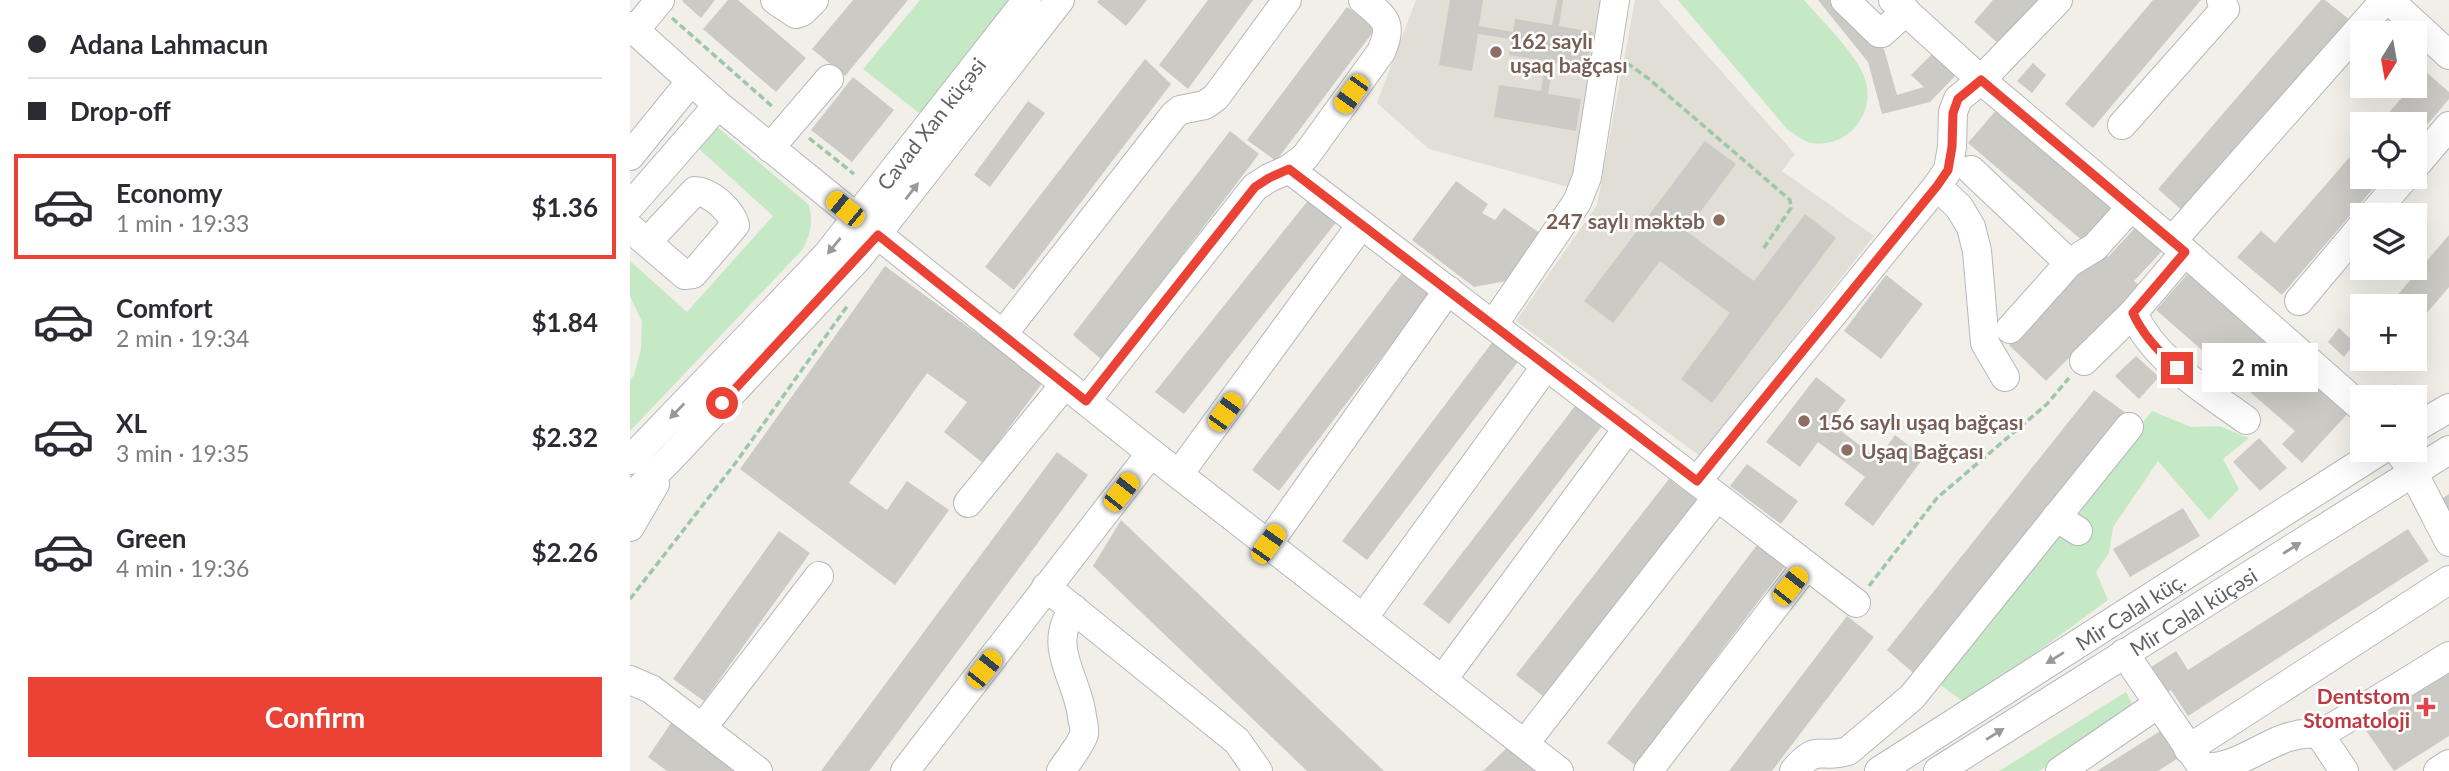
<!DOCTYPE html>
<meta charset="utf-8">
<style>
body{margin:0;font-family:Lato,sans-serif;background:#f7f7f7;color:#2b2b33;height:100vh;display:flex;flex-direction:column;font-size:26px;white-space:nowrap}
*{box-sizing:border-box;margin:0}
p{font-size:23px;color:#7c7c81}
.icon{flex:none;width:38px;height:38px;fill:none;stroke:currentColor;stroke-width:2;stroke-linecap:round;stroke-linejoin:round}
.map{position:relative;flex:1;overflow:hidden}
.panel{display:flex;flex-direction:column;background:#fff;width:630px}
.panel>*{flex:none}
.hud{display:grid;align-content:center;height:154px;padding:0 28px;background:#fff}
.needle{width:46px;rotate:191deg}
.controls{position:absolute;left:1720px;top:21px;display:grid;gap:14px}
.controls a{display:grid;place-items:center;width:77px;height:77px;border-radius:0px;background:#fff;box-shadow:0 7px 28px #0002;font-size:35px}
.end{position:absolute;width:32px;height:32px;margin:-16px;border:9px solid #ea4335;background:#fff;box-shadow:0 0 0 4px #fff}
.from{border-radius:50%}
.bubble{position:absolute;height:49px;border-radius:0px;background:#fff;box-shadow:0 7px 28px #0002;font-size:23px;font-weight:700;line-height:49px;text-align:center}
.car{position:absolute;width:21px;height:42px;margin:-21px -10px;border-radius:9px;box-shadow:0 0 5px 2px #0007;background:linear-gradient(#f5c518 24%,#345 0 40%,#f5c518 0 76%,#345 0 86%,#f5c518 0)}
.hud b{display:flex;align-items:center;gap:24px;height:66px;font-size:26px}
.hud b+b{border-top:2px solid #e1e1e2}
.hud i{width:18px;height:18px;background:#2b2b33}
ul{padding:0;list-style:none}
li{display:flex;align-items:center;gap:21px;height:105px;margin:0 14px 10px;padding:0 14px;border:4px solid transparent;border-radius:0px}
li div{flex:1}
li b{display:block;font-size:26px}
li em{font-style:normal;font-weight:700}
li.current{border-color:#ea4335}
li>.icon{width:63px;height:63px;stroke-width:1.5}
.button{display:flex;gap:14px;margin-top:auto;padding:14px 28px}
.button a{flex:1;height:80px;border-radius:0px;background:#ea4335;color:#fff;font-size:28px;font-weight:700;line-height:80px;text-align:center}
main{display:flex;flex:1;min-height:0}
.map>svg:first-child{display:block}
</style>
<main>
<section class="panel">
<div class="hud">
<b><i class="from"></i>Adana Lahmacun</b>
<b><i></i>Drop-off</b>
</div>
<ul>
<li class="current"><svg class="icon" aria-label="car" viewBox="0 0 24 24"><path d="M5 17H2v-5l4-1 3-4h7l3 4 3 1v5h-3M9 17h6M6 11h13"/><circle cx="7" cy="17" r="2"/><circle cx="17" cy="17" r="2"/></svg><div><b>Economy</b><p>1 min · 19:33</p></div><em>$1.36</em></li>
<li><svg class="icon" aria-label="car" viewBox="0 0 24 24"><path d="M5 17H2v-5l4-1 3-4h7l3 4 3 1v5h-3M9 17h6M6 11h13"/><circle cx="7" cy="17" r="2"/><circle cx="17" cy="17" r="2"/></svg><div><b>Comfort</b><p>2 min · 19:34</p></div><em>$1.84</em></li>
<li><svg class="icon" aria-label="car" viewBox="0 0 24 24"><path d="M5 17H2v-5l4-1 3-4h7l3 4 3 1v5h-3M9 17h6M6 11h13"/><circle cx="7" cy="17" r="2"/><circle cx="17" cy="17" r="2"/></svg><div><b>XL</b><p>3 min · 19:35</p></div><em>$2.32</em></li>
<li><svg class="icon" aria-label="car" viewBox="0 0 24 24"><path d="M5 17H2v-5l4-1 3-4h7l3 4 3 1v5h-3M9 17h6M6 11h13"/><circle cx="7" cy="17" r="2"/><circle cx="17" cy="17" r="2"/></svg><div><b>Green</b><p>4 min · 19:36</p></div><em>$2.26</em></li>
</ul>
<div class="button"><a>Confirm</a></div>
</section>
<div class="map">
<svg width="1819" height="771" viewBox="0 0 1819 771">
<rect width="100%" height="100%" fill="#f1efe8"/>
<path fill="#e1ded6" d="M786,0h188l-32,188 -143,-39 -52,-46z
M1005,0h23l137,154 -13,17 92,65 -174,220 -184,-135 81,-116z"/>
<path fill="#c5e8c5" d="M290,0h94l-91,116 -60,-47z
M1048,0h126c18,21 56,57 62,82 9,35 -21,67 -55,61 -8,-2 -17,-9 -24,-14z
M86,126l93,79c4,18 2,28 -6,44l-173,182v-51l4,-5 7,-26 1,-27 -12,-26v-35l57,51 86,-96 -75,-68z
M1522,411l39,16 28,-1 30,12 -26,21 16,30 -30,31 -51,-59 -45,66 -4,26 -13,19 12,28 -142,104 -32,-24z
M1496,692l9,18 -96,61h-40z"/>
<path fill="#cccac5" d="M53,0h32l-14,18 -19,-17z
M98,0h10l68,58 -30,34 -73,-63z
M223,0h55l-63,76 -33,-27z
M469,0h48l-21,26 -29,-24z
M578,0h45l-65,89 -29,-24z
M820,0h33l-4,26 34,6 2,-13 37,6 5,-25h6l-4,26 34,6 -6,36 -34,-5 -5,31 33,5 -5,32 -82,-14 5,-32 42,6 5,-30 -37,-6 2,-16 -33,-5 -6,37 -33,-6z
M1188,0h20l46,49 13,46 27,-8 -13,-12 26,-26 22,23 -29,30 -48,12 -14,-52z
M1363,0h47l-40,45 -26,-23z
M1523,0h48l-108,128 -28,-24z
M1691,0h4l25,20 -165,193 -27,-24z
M717,7l29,21 -100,133 -29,-21z
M515,59l26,25 -157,206 -29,-23z
M1403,63l13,12 -14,18 -15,-12z
M1795,71l24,21v7l-34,40v-15h-36l33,-38h3v-3z
M223,77l41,33 -42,52 -41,-32z
M398,101l17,12 -55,74 -16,-12z
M1373,102l123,105 -35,41 -123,-105z
M600,131l29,23 -157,206 -29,-25z
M1075,141l31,23 -50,67 68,50 51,-67 31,24 -124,165 -31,-24 49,-66 -70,-52 -47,62 -29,-22z
M1732,143v34h21l-101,118 -45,-38 24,-26 14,12z
M826,181l32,23 -6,9 13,7 9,-12 40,28 -32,44 -38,7 -62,-47z
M680,198l28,22 -154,194 -29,-22z
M1506,227l26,24 -28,30 6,5 -94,95 -37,-36 94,-95 5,7z
M1819,235v52l-34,40v-21h-27z
M255,266l158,116 -60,81 -39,-31 23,-30 -40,-29 -78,110 38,27 20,-29 42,29 -54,75 -155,-116z
M1561,270l160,140 -49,53 -20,-19 13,-13 -139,-121z
M773,272l28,21 -152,198 -27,-21z
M1256,275l37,29 -42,55 -37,-28z
M1709,328l16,15 -11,14 -16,-15z
M864,340l26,19 -153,201 -25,-19z
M1506,356l23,21 -20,22 -24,-23z
M1186,377l30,23 -17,22 49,37 17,-24 29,22 -51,69 -29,-22 21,-27 -47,-35 -18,25 -34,-25z
M1765,384l13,13h-27z
M1464,390l32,23 -207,265 -32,-28z
M945,406l27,20 -153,198 -26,-20z
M1629,438l28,30 -27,23 -27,-29z
M427,452l31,23 -219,296h-48z
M1117,464l51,37 -17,23 -51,-38z
M1039,479l28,21 -153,197 -28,-22z
M1819,494v27l-12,-19z
M1553,508l17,28 -70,41 -17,-28z
M491,520l263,251h-77l-214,-205z
M1778,529l21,32 -241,155 -17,-26 -9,6 -17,-25 31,-20 12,19z
M149,531l31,22 -106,148 -31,-22z
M1127,545l28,21 -150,199 -28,-22z
M1217,616l27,21 -102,134h-43z
M1819,671v65l-55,35 -31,-45z
M43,720l71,51h-77l-19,-14z
M1535,728l18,27 -25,16h-61z
M881,744l27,27h-55z"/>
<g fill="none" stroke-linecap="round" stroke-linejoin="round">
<defs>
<g id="minor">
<path d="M145,0l21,14 6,-2 12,-12"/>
<path d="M733,0c22,18 31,23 18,52l-76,105 -16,12 567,434"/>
<path d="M1215,0l34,33h3l24,-22"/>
<path d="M1263,0l88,80 204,172 177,156"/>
<path d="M1759,0l60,55"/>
<path d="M0,26l88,79 139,113 294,235 408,318"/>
<path d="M5,30l25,-30"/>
<path d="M1492,125l103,-116 -4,-9"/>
<path d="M140,148l59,-69"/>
<path d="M0,156l61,-75"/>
<path d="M1785,166l34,-40"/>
<path d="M1341,170l98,93"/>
<path d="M1307,186l22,21 12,20 6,24 8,92 20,34"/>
<path d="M0,206l88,-101"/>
<path d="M1742,215l33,-38"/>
<path d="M0,228l55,47 8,-1 42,-49c-4,-15 -24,-33 -40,-34l-48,51"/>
<path d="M1542,241l213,-241"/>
<path d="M1555,252l-52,61c21,47 72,77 113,107"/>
<path d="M1669,301l63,-75"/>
<path d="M863,325l84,-123 10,-25 28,-177"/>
<path d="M1380,329l59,-66 26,-16 36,-40"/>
<path d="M373,334l171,-219 6,-5 25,-5 11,-8 71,-97"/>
<path d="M1454,361l49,-48"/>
<path d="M456,401l169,-214 14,-9 20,-9"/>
<path d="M1785,428l34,-20"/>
<path d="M1768,450l15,22 36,70"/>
<path id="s1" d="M0,460l197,-205 200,-255"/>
<path d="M549,474l182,-249"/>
<path d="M1067,481l240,-295 11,-16 4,-23 1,-35 5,-13 23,-19 77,-80"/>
<path d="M0,498l39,-38 190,-203 201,-257"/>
<path d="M338,503l97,-119"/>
<path d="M1426,517l22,14"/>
<path d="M0,527l25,-43"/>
<path d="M638,544l180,-254"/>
<path d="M416,587l191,154 21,30"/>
<path d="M734,617l182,-251"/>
<path d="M1494,653l78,114c43,4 75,-41 118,-32l129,-79"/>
<path d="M813,679l185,-251"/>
<path d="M0,680l21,9 107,82"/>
<path d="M73,727l116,-151"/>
<path d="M1690,735l24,36"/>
<path d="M895,743l192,-246"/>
<path d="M1558,749l261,-169"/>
<path d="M275,771l246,-318"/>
<path d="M431,771c6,-9 21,-28 23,-37 1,-5 -1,-12 -2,-17 -3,-37 -37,-71 -8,-108"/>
<path d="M1018,771l158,-205"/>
<path d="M1164,771c24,-29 25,-11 54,-20l64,-54 217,-270"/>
<path id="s2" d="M1249,771l502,-321"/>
<path id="s3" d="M1308,771l511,-321"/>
<path d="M1430,771l98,-67"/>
<path d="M1808,771l11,-7"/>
</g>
</defs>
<use href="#minor" stroke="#b5b8bc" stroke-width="30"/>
<path stroke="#9cc7a9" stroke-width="3.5" stroke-dasharray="7 3.5" stroke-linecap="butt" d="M42,18l102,90
M997,63l22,16 141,121 1,8 -28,41
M179,138l45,36
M1239,586l68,-88 110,-94 22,-26
M0,599l107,-138 111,-156"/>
<use href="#minor" stroke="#fff" stroke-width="28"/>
</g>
<defs><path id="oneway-solid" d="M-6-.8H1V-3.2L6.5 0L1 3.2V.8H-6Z" transform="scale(1.75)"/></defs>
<g fill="#979a9d">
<use href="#oneway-solid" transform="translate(282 191) rotate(-52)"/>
<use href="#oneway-solid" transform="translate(204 246) rotate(129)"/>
<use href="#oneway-solid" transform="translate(47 411) rotate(134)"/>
<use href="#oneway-solid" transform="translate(1662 548) rotate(-32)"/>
<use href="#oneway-solid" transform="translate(1425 658) rotate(148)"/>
<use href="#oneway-solid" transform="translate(1365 734) rotate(-32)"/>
</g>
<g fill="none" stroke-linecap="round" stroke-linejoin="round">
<path stroke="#ea4335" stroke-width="9" d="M92,403l156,-168 208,166 169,-214 14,-9 20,-9 408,312 240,-295 11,-16 4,-23 1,-34 5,-14 23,-19 204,172 -52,61c9,21 27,40 44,55"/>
</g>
<g fill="#8d6e63" stroke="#fff" stroke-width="2.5">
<circle cx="866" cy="52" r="7"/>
<circle cx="1089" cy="220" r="7"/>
<circle cx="1174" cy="421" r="7"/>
<circle cx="1217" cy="450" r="7"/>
</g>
<path fill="#e0444e" stroke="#fff" stroke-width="2.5" d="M1792.5 696.5h7v7h7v7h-7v7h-7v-7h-7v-7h7z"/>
<g text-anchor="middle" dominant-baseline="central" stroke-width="5" stroke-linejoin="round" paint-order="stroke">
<g font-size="21" font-weight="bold" fill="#785e54" stroke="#fff" text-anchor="start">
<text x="880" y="40">162 saylı<tspan x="880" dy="24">uşaq bağçası</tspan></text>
<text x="1075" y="220" text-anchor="end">247 saylı məktəb</text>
<text x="1188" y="421">156 saylı uşaq bağçası</text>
<text x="1231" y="450">Uşaq Bağçası</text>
</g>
<g font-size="21" fill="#5f6368" stroke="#fff">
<text stroke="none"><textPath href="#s1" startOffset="452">Cavad Xan küçəsi</textPath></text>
<text stroke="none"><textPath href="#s3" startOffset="301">Mir Cəlal küçəsi</textPath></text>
<text stroke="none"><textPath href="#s2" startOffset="298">Mir Cəlal küç.</textPath></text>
</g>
<g font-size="21" font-weight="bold" fill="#be3a42" stroke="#fff" text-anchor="end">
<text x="1780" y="695">Dentstom<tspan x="1780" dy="24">Stomatoloji</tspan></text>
</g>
</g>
</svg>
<div class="controls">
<a><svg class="needle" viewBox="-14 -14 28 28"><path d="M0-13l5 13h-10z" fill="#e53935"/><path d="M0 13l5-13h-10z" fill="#7c7c81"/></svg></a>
<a><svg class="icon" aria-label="locate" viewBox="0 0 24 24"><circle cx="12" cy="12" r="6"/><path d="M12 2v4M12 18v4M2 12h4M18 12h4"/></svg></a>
<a><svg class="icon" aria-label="layers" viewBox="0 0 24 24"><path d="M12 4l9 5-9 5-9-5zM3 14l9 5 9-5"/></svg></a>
<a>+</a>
<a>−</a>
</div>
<i class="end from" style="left:92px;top:403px"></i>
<i class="end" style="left:1547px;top:368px"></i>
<div class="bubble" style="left:1572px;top:343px;width:116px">2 min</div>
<i class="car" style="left:721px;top:94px;rotate:216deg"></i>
<i class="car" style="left:215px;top:209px;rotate:309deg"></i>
<i class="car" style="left:595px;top:412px;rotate:36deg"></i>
<i class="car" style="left:491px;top:492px;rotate:38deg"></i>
<i class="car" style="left:638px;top:544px;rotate:35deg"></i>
<i class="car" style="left:1160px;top:586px;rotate:38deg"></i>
<i class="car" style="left:354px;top:669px;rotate:38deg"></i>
</div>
</main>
